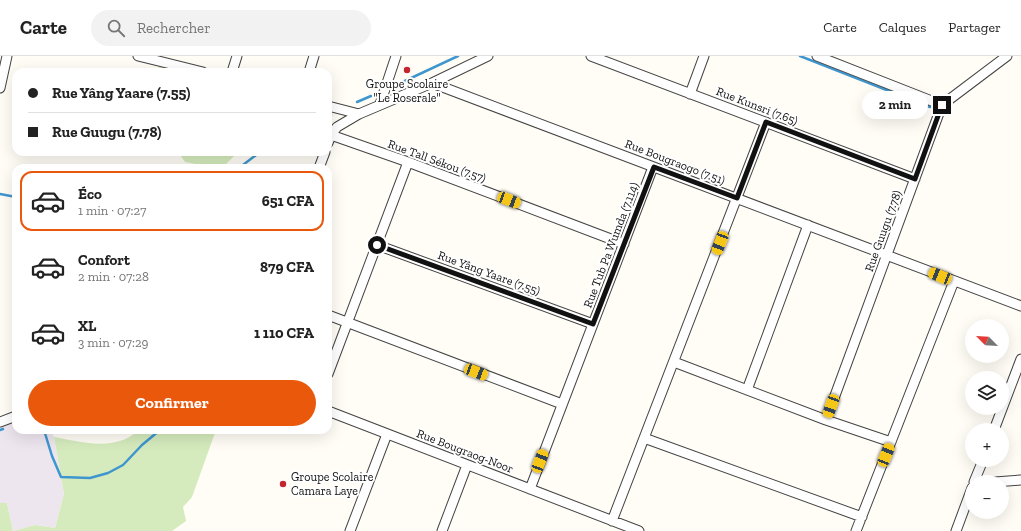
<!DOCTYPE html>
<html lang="fr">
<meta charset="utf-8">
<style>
body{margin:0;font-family:"Zilla Slab",serif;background:#f2f2f2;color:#222;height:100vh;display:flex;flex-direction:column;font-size:15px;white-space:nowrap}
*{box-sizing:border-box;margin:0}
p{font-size:13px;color:#767676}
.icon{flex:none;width:22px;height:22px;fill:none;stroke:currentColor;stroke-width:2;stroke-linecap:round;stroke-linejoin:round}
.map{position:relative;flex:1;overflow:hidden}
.details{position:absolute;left:12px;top:108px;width:320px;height:270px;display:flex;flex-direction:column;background:#fff;border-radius:12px;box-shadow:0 4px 16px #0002}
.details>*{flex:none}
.top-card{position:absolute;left:12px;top:12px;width:320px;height:88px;border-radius:12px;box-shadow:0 4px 16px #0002;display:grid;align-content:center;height:88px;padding:0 16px;background:#fff}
.needle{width:26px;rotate:294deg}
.tools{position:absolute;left:965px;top:263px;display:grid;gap:8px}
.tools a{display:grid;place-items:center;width:44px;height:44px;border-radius:50%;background:#fff;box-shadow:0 4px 16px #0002;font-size:20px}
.end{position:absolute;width:18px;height:18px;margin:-9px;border:5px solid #111;background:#fff;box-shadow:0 0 0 2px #fff}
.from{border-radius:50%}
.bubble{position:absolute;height:28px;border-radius:14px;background:#fff;box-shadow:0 4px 16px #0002;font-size:13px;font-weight:800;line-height:28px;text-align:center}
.car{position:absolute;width:12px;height:24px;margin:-12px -6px;border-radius:5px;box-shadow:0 0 3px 1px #0007;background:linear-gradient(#f5c518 24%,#345 0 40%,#f5c518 0 76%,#345 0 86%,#f5c518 0)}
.top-card b{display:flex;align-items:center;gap:14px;height:38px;font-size:15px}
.top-card b+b{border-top:1px solid #e0e0e0}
.top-card i{width:10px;height:10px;background:#222}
ul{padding:7px 0 0;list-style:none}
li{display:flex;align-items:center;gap:12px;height:60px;margin:0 8px 6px;padding:0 8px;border:2px solid transparent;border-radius:12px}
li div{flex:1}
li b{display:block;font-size:15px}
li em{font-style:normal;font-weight:800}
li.current{border-color:#ea580c}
li>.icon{width:36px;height:36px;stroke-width:1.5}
.action{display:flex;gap:8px;margin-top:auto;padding:8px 16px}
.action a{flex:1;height:46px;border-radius:24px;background:#ea580c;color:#fff;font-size:16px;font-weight:800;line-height:46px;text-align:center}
header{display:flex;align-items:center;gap:24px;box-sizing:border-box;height:56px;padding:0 20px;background:#fff;border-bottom:1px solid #e0e0e0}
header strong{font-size:19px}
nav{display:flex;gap:22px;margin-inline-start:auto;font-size:14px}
.search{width:280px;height:36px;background:#f2f2f2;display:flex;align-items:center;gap:10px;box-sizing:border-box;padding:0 14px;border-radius:22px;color:#767676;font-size:15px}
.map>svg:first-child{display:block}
</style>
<header>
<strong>Carte</strong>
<div class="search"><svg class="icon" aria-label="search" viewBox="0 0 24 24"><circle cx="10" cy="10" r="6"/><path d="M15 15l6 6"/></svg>Rechercher</div>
<nav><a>Carte</a><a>Calques</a><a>Partager</a></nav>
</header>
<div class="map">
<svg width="1021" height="475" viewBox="0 0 1021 475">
<rect width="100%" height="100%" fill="#fffdf5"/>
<path fill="#eee6ef" d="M16,365v9h34l4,7 10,57 -9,34 -20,-3 -22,6 -6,-28h-7v-77z"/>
<path fill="#d5ebbd" d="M160,10l21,6h-26z
M180,96h58l-12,12 -15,3 -26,-5 -4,-6z
M139,374h77l-24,67 -9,10 3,14 -14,10h-172v-28h7l6,28 22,-6 20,3 9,-34 -10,-57c28,5 61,15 85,-7z"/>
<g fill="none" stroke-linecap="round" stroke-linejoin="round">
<path stroke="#3f96cf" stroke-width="2.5" d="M800,0l130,51
M394,30l64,-30
M357,46l14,-6
M328,60l3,-1
M239,112l21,-16
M0,138l16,3
M0,374l3,-1
M44,374l8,26 9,21 29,1 18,-5 15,-8 19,-20 18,-15"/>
<defs>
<path id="street" d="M138,0l65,16
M591,0l324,123
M817,0l125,49
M232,16l5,-16
M309,16l5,-16
M432,27l589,223
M0,32l7,-32
M690,38l14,-38
M380,48l16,-48
M328,50l31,8
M331,79l77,27 216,82
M328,87l3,-8 6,-8 22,-13 73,-31 56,-27
M319,112l6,-16
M377,189l216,79
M328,259l234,89
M674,306l152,58 65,22
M328,318l80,-212
M747,334l61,-165
M328,355l311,120
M826,364l116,-315 65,-49
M0,366l16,-6
M994,374l27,-71
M644,382l218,79
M974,426l9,-22
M995,426l26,-2
M530,433l123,-322
M612,465l154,-399
M350,475l37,-97
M442,475l25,-66
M856,475l98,-250
M956,475l16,-43"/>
</defs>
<use href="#street" stroke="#444" stroke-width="11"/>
<use href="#street" stroke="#fff" stroke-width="9"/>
</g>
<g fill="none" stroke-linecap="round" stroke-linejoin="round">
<path stroke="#111" stroke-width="5" d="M377,189l216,79 61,-157 83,31 29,-76 149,57 27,-74"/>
</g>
<g fill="#c4262e" stroke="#fff" stroke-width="1.5">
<circle cx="407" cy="14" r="4"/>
<circle cx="283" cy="428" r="4"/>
</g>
<g text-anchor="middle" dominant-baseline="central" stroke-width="4" stroke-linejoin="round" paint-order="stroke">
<g font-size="12" fill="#111" stroke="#fff">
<text x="407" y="28">Groupe Scolaire<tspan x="407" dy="14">"Le Roserale"</tspan></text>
<text x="291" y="421" text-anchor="start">Groupe Scolaire<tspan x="291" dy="14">Camara Laye</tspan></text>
</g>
<g font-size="12" fill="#111" stroke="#fff">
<text transform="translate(757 50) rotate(21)">Rue Kunsri (7.65)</text>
<text transform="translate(437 105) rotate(20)">Rue Tall Sékou (7.57)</text>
<text transform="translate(675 106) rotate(21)">Rue Bougraogo (7.51)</text>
<text transform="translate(883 175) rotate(-70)">Rue Guugu (7.78)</text>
<text transform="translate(611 189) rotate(-69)">Rue Tub Pa Wumda (7.114)</text>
<text transform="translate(489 217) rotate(20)">Rue Yâng Yaare (7.55)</text>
<text transform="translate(465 395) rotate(21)">Rue Bougraog-Noor</text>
</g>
</g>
</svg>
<div class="tools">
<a><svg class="needle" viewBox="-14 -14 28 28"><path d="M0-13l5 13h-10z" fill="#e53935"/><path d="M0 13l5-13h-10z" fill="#767676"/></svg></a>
<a><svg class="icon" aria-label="layers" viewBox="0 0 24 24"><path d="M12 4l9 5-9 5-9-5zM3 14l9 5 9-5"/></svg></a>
<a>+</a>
<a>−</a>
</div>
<i class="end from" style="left:377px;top:189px"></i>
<i class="end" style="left:942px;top:49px"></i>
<div class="bubble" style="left:862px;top:35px;width:66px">2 min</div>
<i class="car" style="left:509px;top:144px;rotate:111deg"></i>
<i class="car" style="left:720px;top:187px;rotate:201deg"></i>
<i class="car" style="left:940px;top:220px;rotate:292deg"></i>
<i class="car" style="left:476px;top:316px;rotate:111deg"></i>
<i class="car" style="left:831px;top:350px;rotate:200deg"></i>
<i class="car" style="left:886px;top:399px;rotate:22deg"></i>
<i class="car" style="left:540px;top:405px;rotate:21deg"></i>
<div class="top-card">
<b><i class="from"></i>Rue Yâng Yaare (7.55)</b>
<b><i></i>Rue Guugu (7.78)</b>
</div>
<section class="details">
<ul>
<li class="current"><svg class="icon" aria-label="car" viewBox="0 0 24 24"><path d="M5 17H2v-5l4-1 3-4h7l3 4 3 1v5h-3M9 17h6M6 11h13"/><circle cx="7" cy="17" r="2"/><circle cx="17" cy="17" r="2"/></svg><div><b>Éco</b><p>1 min · 07:27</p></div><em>651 CFA</em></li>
<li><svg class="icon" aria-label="car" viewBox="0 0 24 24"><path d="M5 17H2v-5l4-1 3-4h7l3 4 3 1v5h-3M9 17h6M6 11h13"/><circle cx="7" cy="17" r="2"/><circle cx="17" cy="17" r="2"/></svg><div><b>Confort</b><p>2 min · 07:28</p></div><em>879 CFA</em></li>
<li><svg class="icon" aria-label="car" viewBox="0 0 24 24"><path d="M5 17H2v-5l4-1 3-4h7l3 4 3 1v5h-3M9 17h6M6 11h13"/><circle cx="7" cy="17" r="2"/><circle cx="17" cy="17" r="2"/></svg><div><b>XL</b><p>3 min · 07:29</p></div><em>1 110 CFA</em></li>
</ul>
<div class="action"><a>Confirmer</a></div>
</section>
</div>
